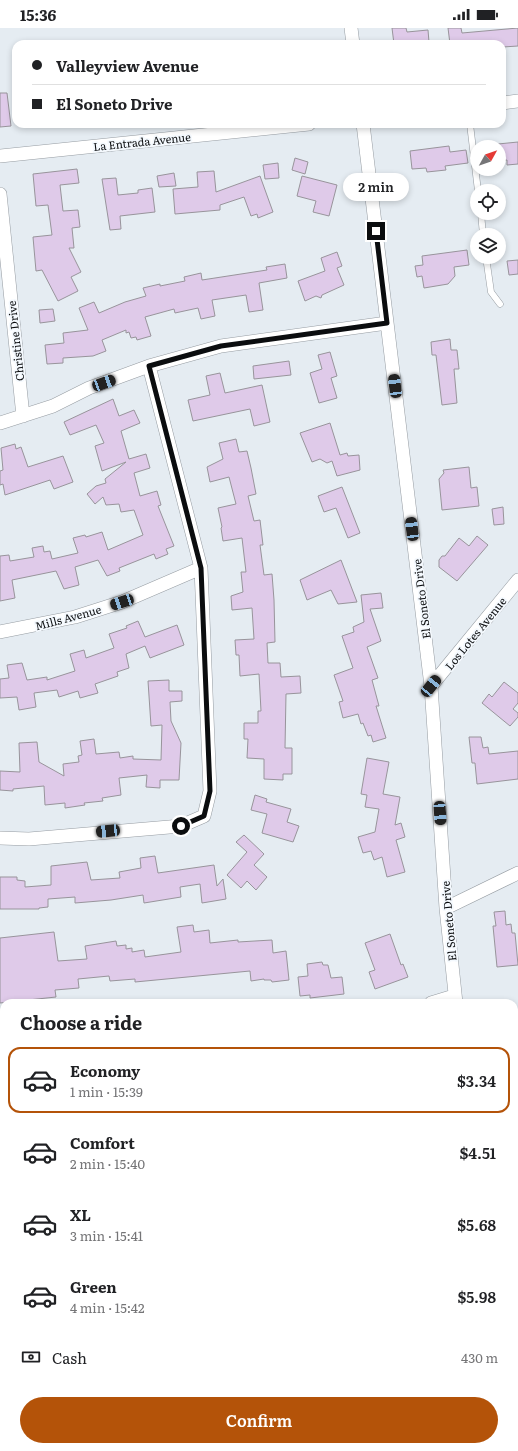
<!DOCTYPE html>
<meta charset="utf-8">
<style>
body{margin:0;font-family:Literata,serif;background:#f2f2f2;color:#202124;height:100vh;display:flex;flex-direction:column;font-size:15px;white-space:nowrap}
*{box-sizing:border-box;margin:0}
p{font-size:13px;color:#757577}
.icon{flex:none;width:22px;height:22px;fill:none;stroke:currentColor;stroke-width:2;stroke-linecap:round;stroke-linejoin:round}
.map{position:relative;flex:1;overflow:hidden}
.panel{position:absolute;left:0px;top:971px;width:518px;height:452px;display:flex;flex-direction:column;background:#fff;border-radius:12px 12px 0 0;box-shadow:0 2px 6px #0003}
.panel>*{flex:none}
.hud{position:absolute;left:12px;top:12px;width:494px;height:88px;border-radius:12px;box-shadow:0 2px 6px #0003;display:grid;align-content:center;height:88px;padding:0 20px;background:#fff}
.needle{width:26px;rotate:50deg}
.tools{position:absolute;left:470px;top:112px;display:grid;gap:8px}
.tools a{display:grid;place-items:center;width:36px;height:36px;border-radius:50%;background:#fff;box-shadow:0 2px 6px #0003;font-size:20px}
.end{position:absolute;width:18px;height:18px;margin:-9px;border:5px solid #0b0d0f;background:#fff;box-shadow:0 0 0 2px #fff}
.from{border-radius:50%}
.bubble{position:absolute;height:28px;border-radius:14px;background:#fff;box-shadow:0 2px 6px #0003;font-size:13px;font-weight:600;line-height:28px;text-align:center}
.car{position:absolute;width:12px;height:24px;margin:-12px -6px;border-radius:5px;box-shadow:0 0 3px 1px #0007;background:linear-gradient(#222 24%,#8ab4d8 0 40%,#222 0 76%,#8ab4d8 0 86%,#222 0)}
.hud b{display:flex;align-items:center;gap:14px;height:38px;font-size:15px}
.hud b+b{border-top:1px solid #e0e0e0}
.hud i{width:10px;height:10px;background:#202124}
ul{padding:0;list-style:none}
li{display:flex;align-items:center;gap:12px;height:66px;margin:0 8px 6px;padding:0 12px;border:2px solid transparent;border-radius:12px}
li div{flex:1}
li b{display:block;font-size:15px}
li em{font-style:normal;font-weight:600}
li.selected{border-color:#b45309}
li>.icon{width:36px;height:36px;stroke-width:1.5}
h2{padding:0 20px;font-size:18px;line-height:48px}
.pay{display:flex;align-items:center;gap:10px;height:44px;padding:0 20px;font-size:15px}
.pay p{margin-inline-start:auto}
.action{display:flex;gap:8px;margin-top:auto;padding:8px 20px}
.action a{flex:1;height:46px;border-radius:24px;background:#b45309;color:#fff;font-size:16px;font-weight:600;line-height:46px;text-align:center}
.status{display:flex;justify-content:space-between;align-items:center;height:28px;padding:0 20px;background:#fff;direction:ltr}
.status svg{height:11px;fill:currentColor}
.map>svg:first-child{display:block}
</style>
<div class="status"><b>15:36</b><svg viewBox="0 0 49 12"><path d="M0 12V9h3v3zM5 12V6h3v6zM10 12V3h3v9zM15 12V0h3v12zM26 1h20v11H26zM47 4h2v5h-2z"/></svg></div>
<div class="map">
<svg width="518" height="1423" viewBox="0 0 518 1423">
<rect width="100%" height="100%" fill="#e5ecf2"/>
<path fill="#dfcae9" stroke="#98949b" d="M392,0h14l1,4 21,-2 1,12h-4l1,2h-32z
M448,0h13l1,5 56,-5v18l-15,1 -1,-3h-52z
M0,65h7l4,33 -11,1z
M518,114v22l-11,1v-5l-8,1 -1,-17z
M449,118l1,6 16,-2 2,13 -23,3 1,4 -19,2 -1,-4 -14,1 -2,-18z
M295,130l13,4 -3,12 -13,-4z
M278,135l1,15 -14,1 -2,-14z
M77,141l2,14 -19,2 3,26 15,-1 2,17 -8,1 2,20h-5l12,24 -10,5 7,14 -20,10 -16,-31 -6,1 -3,-34 19,-2 -4,-30 -12,1 -3,-32z
M214,143l2,21 44,-16 13,36 -15,6 -1,-4 -6,2 -7,-19 -24,8v5l-45,4 -2,-25 25,-2 -1,-15z
M174,145l2,13 -17,1 -2,-11z
M302,148l35,9 -8,31 -16,-4 3,-11 -19,-5z
M116,150l2,17 20,-2v-3l14,-2 3,24 -35,4 1,13 -11,1 -8,-51z
M467,222l2,15 -15,2 1,9 -7,8 -24,4 -2,-12 -5,1 -2,-11 8,-1 -1,-9z
M337,224l5,14 -5,2 7,17 -22,10 -1,3 -5,-2 -11,5 -7,-20 27,-10 -4,-13z
M518,232v14l-9,1 -2,-14z
M285,236l2,14 -28,5 4,27 -14,2 -3,-17 -34,5 3,16 -14,3 -3,-11 -23,5 -1,-4 -29,8 6,19 -14,4 -1,-3 -5,1 -2,-6 -3,1v-3l-24,10 4,11 -13,5 -30,2v5l-16,1 -2,-19 19,-2 -1,-10 25,-3 -9,-22 15,-6 5,11 26,-11 21,-6 -3,-8 17,-4v2l25,-5 -1,-4 17,-4 1,7 65,-10 -1,-3z
M53,281l2,12 -15,2 -1,-13z
M450,311l1,11h6l2,19h-5l3,34 -15,2 -6,-50h-4l-1,-13z
M330,324l7,24 -6,2 6,20 -18,5 -9,-30 12,-4 -4,-14z
M289,333l2,14 -37,4 -1,-13z
M220,345l5,20 37,-8 8,37 -16,4 -4,-17 -57,12 -5,-21 22,-5 -4,-19z
M113,371l6,17 15,-6 6,13 -19,8 8,28 17,-5 4,14 -16,5 6,23 17,-5 4,14 -3,1 16,40 -8,3 2,5 -12,5 -2,-5 -35,14 1,3 -13,5 -9,-16 -23,7 4,18 -15,4 -8,-18 -44,9 3,18 -15,3v-45l9,-1 1,6 24,-4 -2,-9 11,-2 1,6 6,-1 2,8 26,-6 -5,-15 12,-3 1,2 16,-5 6,18 35,-15 -9,-25 -13,2 -2,-8 -13,1 -3,-8 -8,7 -8,-10 9,-8 10,-3 -1,-4 21,-17 -24,9 -7,-25 9,-3 -8,-18 -26,10 -6,-13z
M330,395l10,32 7,-2 1,3 11,-1 1,15 -23,6 -5,-15 -5,2 -7,-4 -8,3 -12,-29z
M236,411l3,13 8,-1 4,17 5,26 -8,2 6,25 6,-1 3,25h-3l4,30 8,-1 2,26 1,42 -8,1 1,20h12l1,14 19,-1 1,17 -15,1 -1,54h7v26h-9v6l-19,-1v-20l-17,-1 1,-19h-4v-16h14v-12h3l-2,-37 -19,2 -1,-21h-3l-1,-15 19,-1 -2,-31 -20,2 -1,-14 12,-4 -2,-20h5l-4,-34 -19,3 -2,-13 1,-1 -4,-19 18,-4 -7,-27 -19,5 -3,-15 16,-8 -4,-16z
M15,416l1,5 5,-2 7,20 35,-11 10,26 -19,7 -4,-9 -45,15 -2,-11 -3,1v-14l3,-1 -2,-22z
M469,439l2,21 6,-1 2,19 -37,4 -3,-31 5,-6 -1,-3z
M342,459l18,46 -12,5 -12,-30 -12,4 -6,-16z
M503,479l1,17 -10,1 -2,-16z
M477,508l11,9 -31,36 -18,-14v-7l3,-4h3l14,-18 10,8z
M341,532l16,42 -19,2 -7,-14 -24,10 -7,-20z
M381,565l2,15 -13,1 11,32 -14,6 11,31 -6,2 7,26h-3l10,32 -13,4 -2,-7 -3,1 -5,-13 -2,1 -3,-10 -15,4 -4,-16 4,-1 -9,-26 19,-7 -11,-32 12,-4 -1,-5 11,-5 -3,-27z
M138,593l7,16 32,-12 7,20 -34,13 -5,-12 -19,8 3,14 -12,4 1,4 -23,8 3,9 -18,5 -2,-7 -19,6 -2,-7 -23,3 2,14 -17,3 -2,-13 -17,1v-19l9,-1 -2,-13 15,-2 5,17 20,-3v3l28,-9 -5,-17 14,-4 2,8 28,-10 -5,-14 18,-6 -1,-2z
M169,652v11h13v10l-12,1 1,19 10,22 -2,37h-19v8l-14,-1 1,-12 -28,3 2,17 -19,3 1,3 -19,2 1,2 -20,3v-5l-20,2 -1,-19 -31,3v2l-13,-1v-19l20,1 -1,-29 18,-1 2,20 25,14 -1,-12 16,-2 -1,-6 4,-1 -2,-14 14,-2 2,15 23,-2 1,6 13,-2v3l28,1 1,-35 -11,1 -3,-45z
M504,654l14,11v10l-5,6 5,4v4l-8,9 -28,-23 7,-9 3,3z
M469,709h12l2,11 5,-1 1,7 29,-3v28l-41,5 -2,-21h-3z
M367,730l22,4 -6,32 17,3 -5,28 6,-2 4,14 -9,3 9,32 -18,5 -5,-20 -8,3 -3,-9 -8,2 -5,-16 17,-5 4,-23 -14,-2 2,-12 -6,-1z
M255,767l12,4 -1,3 25,7 -4,13 12,4 -6,16 -31,-9 5,-19 -16,-4z
M244,807l20,19 -10,11 13,12 -11,13 -9,-9 -6,7 -14,-13 20,-23 -11,-10z
M155,828l3,17 56,-8 3,21 6,-7 3,20 -24,4 -2,-19 -20,3 1,10 -37,6 -1,-8 -32,5 -36,3v-6l-27,2v8l-9,1v1h-39v-32h17v3l8,1v6l26,-2v-19l36,-4 4,18 29,-2 -1,-6 22,-4 -1,-10z
M505,883l1,14 5,-1 1,9h3l3,32 -21,2 -4,-41h3l-2,-14z
M193,897l1,7 15,-2 1,13 28,-3v2l34,-2 1,13 13,-2 3,29 -17,2 -1,-2h-7v-1l-13,2 -1,-10 -115,11v-3l-25,2 -1,-5 -31,3 1,9 -24,2 1,7 -56,6v-65l54,-6 4,29 29,-2 -2,-13 31,-5 1,5 9,-1v4l6,-1v4l12,-2 1,7 36,-5 -4,-25z
M390,906l11,31 2,-1 5,13 -33,12 -6,-17 6,-2 -10,-27z
M322,934l1,3h5l3,13 11,-1 2,17 -34,4v-3l-10,1 -2,-19 10,-1 -1,-12z"/>
<g fill="none" stroke-linecap="round" stroke-linejoin="round">
<defs>
<path id="lane" d="M470,96l8,67
M481,185l2,22
M486,229l5,35 9,12
M0,1103l4,10
M0,1307l4,-5
M95,1419v4
M216,1419l1,4
M476,1419l1,4
M72,1423l16,-4"/>
<path id="street" d="M351,0l2,16
M502,75l16,-2
M363,96l68,562 15,222 10,95
M0,128l309,-32
M0,166l23,222
M0,395l53,-17 36,-18 60,-22 72,-20 166,-23
M0,604l75,-15 47,-15 79,-34
M431,658l87,-106
M0,810l29,1 152,-13 23,-10 6,-25 -9,-223 -52,-202
M446,880l72,-35
M431,975l23,-7
M0,999h4
M514,1106l4,5
M365,1419l1,4"/>
<path id="primary" d="M514,1275l4,-1
M514,1302l4,-1
M0,1367h4
M0,1401l4,-1"/>
</defs>
<use href="#lane" stroke="#969ca2" stroke-width="7"/>
<use href="#street" stroke="#969ca2" stroke-width="14"/>
<use href="#primary" stroke="#7f505f" stroke-width="21"/>
<use href="#lane" stroke="#fff" stroke-width="6"/>
<use href="#street" stroke="#fff" stroke-width="13"/>
<use href="#primary" stroke="#d7acb9" stroke-width="20"/>
</g>
<g fill="none" stroke-linecap="round" stroke-linejoin="round">
<path stroke="#0b0d0f" stroke-width="5" d="M181,798l23,-10 6,-25 -9,-223 -52,-202 72,-20 166,-23 -11,-92"/>
</g>
<g text-anchor="middle" dominant-baseline="central" stroke-width="3.5" stroke-linejoin="round" paint-order="stroke">
<g font-size="11" fill="#0b0d0f" stroke="#f4f9fe">
<text transform="translate(142 113) rotate(-6)">La Entrada Avenue</text>
<text transform="translate(15 313) rotate(-96)">Christine Drive</text>
<text transform="translate(421 571) rotate(-97)">El Soneto Drive</text>
<text transform="translate(68 589) rotate(-15)">Mills Avenue</text>
<text transform="translate(475 605) rotate(-51)">Los Lotes Avenue</text>
<text transform="translate(448 893) rotate(-95)">El Soneto Drive</text>
</g>
</g>
</svg>
<div class="tools">
<a><svg class="needle" viewBox="-14 -14 28 28"><path d="M0-13l5 13h-10z" fill="#e53935"/><path d="M0 13l5-13h-10z" fill="#757577"/></svg></a>
<a><svg class="icon" aria-label="locate" viewBox="0 0 24 24"><circle cx="12" cy="12" r="6"/><path d="M12 2v4M12 18v4M2 12h4M18 12h4"/></svg></a>
<a><svg class="icon" aria-label="layers" viewBox="0 0 24 24"><path d="M12 4l9 5-9 5-9-5zM3 14l9 5 9-5"/></svg></a>
</div>
<i class="end from" style="left:181px;top:798px"></i>
<i class="end" style="left:376px;top:203px"></i>
<div class="bubble" style="left:343px;top:145px;width:66px">2 min</div>
<i class="car" style="left:104px;top:355px;rotate:70deg"></i>
<i class="car" style="left:395px;top:358px;rotate:353deg"></i>
<i class="car" style="left:412px;top:501px;rotate:353deg"></i>
<i class="car" style="left:122px;top:574px;rotate:252deg"></i>
<i class="car" style="left:431px;top:658px;rotate:39deg"></i>
<i class="car" style="left:440px;top:785px;rotate:176deg"></i>
<i class="car" style="left:108px;top:803px;rotate:264deg"></i>
<div class="hud">
<b><i class="from"></i>Valleyview Avenue</b>
<b><i></i>El Soneto Drive</b>
</div>
<section class="panel">
<h2>Choose a ride</h2>
<ul>
<li class="selected"><svg class="icon" aria-label="car" viewBox="0 0 24 24"><path d="M5 17H2v-5l4-1 3-4h7l3 4 3 1v5h-3M9 17h6M6 11h13"/><circle cx="7" cy="17" r="2"/><circle cx="17" cy="17" r="2"/></svg><div><b>Economy</b><p>1 min · 15:39</p></div><em>$3.34</em></li>
<li><svg class="icon" aria-label="car" viewBox="0 0 24 24"><path d="M5 17H2v-5l4-1 3-4h7l3 4 3 1v5h-3M9 17h6M6 11h13"/><circle cx="7" cy="17" r="2"/><circle cx="17" cy="17" r="2"/></svg><div><b>Comfort</b><p>2 min · 15:40</p></div><em>$4.51</em></li>
<li><svg class="icon" aria-label="car" viewBox="0 0 24 24"><path d="M5 17H2v-5l4-1 3-4h7l3 4 3 1v5h-3M9 17h6M6 11h13"/><circle cx="7" cy="17" r="2"/><circle cx="17" cy="17" r="2"/></svg><div><b>XL</b><p>3 min · 15:41</p></div><em>$5.68</em></li>
<li><svg class="icon" aria-label="car" viewBox="0 0 24 24"><path d="M5 17H2v-5l4-1 3-4h7l3 4 3 1v5h-3M9 17h6M6 11h13"/><circle cx="7" cy="17" r="2"/><circle cx="17" cy="17" r="2"/></svg><div><b>Green</b><p>4 min · 15:42</p></div><em>$5.98</em></li>
</ul>
<div class="pay"><svg class="icon" aria-label="cash" viewBox="0 0 24 24"><path d="M3 7h18v10H3z"/><circle cx="12" cy="12" r="2"/></svg>Cash<p>430 m</p></div>
<div class="action"><a>Confirm</a></div>
</section>
</div>
